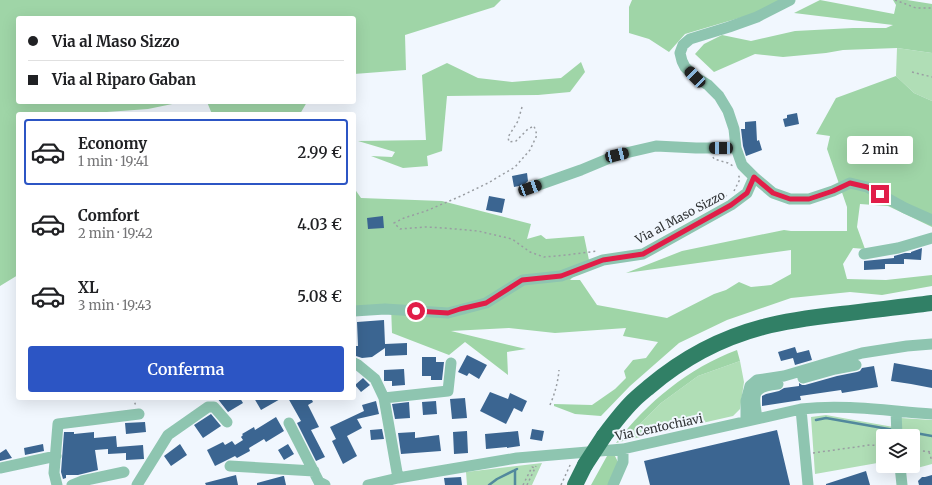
<!DOCTYPE html>
<html lang="it">
<meta charset="utf-8">
<style>
body{margin:0;font-family:Merriweather,serif;background:#f6f6f6;color:#202124;height:100vh;display:flex;flex-direction:column;font-size:15px;white-space:nowrap}
*{box-sizing:border-box;margin:0}
p{font-size:13px;color:#757577}
.icon{flex:none;width:22px;height:22px;fill:none;stroke:currentColor;stroke-width:2;stroke-linecap:round;stroke-linejoin:round}
.map{position:relative;flex:1;overflow:hidden}
.side{position:absolute;left:16px;top:112px;width:340px;height:288px;display:flex;flex-direction:column;background:#fff;border-radius:4px;box-shadow:0 4px 16px #0002}
.side>*{flex:none}
.top-card{position:absolute;left:16px;top:16px;width:340px;height:88px;border-radius:4px;box-shadow:0 4px 16px #0002;display:grid;align-content:center;height:88px;padding:0 12px;background:#fff}
.buttons{position:absolute;left:876px;top:429px;display:grid;gap:8px}
.buttons a{display:grid;place-items:center;width:44px;height:44px;border-radius:4px;background:#fff;box-shadow:0 4px 16px #0002;font-size:20px}
.end{position:absolute;width:18px;height:18px;margin:-9px;border:5px solid #e11d48;background:#fff;box-shadow:0 0 0 2px #fff}
.from{border-radius:50%}
.bubble{position:absolute;height:28px;border-radius:4px;background:#fff;box-shadow:0 4px 16px #0002;font-size:13px;font-weight:600;line-height:28px;text-align:center}
.car{position:absolute;width:12px;height:24px;margin:-12px -6px;border-radius:5px;box-shadow:0 0 3px 1px #0007;background:linear-gradient(#222 24%,#8ab4d8 0 40%,#222 0 76%,#8ab4d8 0 86%,#222 0)}
.top-card b{display:flex;align-items:center;gap:14px;height:38px;font-size:15px}
.top-card b+b{border-top:1px solid #e0e0e0}
.top-card i{width:10px;height:10px;background:#202124}
ul{padding:7px 0 0;list-style:none}
li{display:flex;align-items:center;gap:12px;height:66px;margin:0 8px 6px;padding:0 4px;border:2px solid transparent;border-radius:4px}
li div{flex:1}
li b{display:block;font-size:15px}
li em{font-style:normal;font-weight:600}
li.current{border-color:#2c55c4}
li>.icon{width:36px;height:36px;stroke-width:1.5}
.button{display:flex;gap:8px;margin-top:auto;padding:8px 12px}
.button a{flex:1;height:46px;border-radius:4px;background:#2c55c4;color:#fff;font-size:16px;font-weight:600;line-height:46px;text-align:center}
.map>svg:first-child{display:block}
</style>
<div class="map">
<svg width="932" height="485" viewBox="0 0 932 485">
<rect width="100%" height="100%" fill="#f1f7fe"/>
<path fill="#b0deb6" d="M897,48l35,5v48l-18,-8 -18,-17z
M740,361l4,21 -4,27 -7,7 -110,25 38,-38 37,-27z
M826,415l73,13 2,-10 31,2v44l-26,7h-13l-1,-5h21v-30h-30v26l-68,12 -4,-57z
M542,463l-10,22h-65l-1,-13z"/>
<path fill="#9fd5a7" d="M0,0h501l-7,7 -89,28 1,35 -52,4v-56h-336v84h164l-34,7 -55,4v1h-75v161l-18,11z
M632,0h148l-24,13 -71,21 -16,18 -20,-13 -20,-6v-26z
M820,0l74,14 2,-9 -3,-5h14l25,4v49l-35,-5 -54,2 -17,3 -43,4 -28,-3 -41,18 -19,-18 9,-10 18,-9 29,6 44,-10 58,-3h33l7,-3 -99,-12z
M581,62l4,10 -15,20 -32,3 -91,1 -5,55 -15,5 1,10 -25,2 -32,-12 21,1 3,-5 -37,-11 68,-1 -4,-65 25,-12 31,15 34,4 49,-4z
M896,76l18,17 18,8v126l-44,-21 -28,-2 -3,23 8,22 -12,-1 -10,16 4,15 39,1 46,-5v11l-50,9 -32,-3 -59,6 -64,22 -48,23 -49,43 -29,30 -26,-2 -21,-8v-2l38,1 23,-16 11,-11 -2,-7 9,-11 13,-2 12,-16 -35,-6 3,-8 -71,5 -46,-5 -58,3 75,18 -19,3 1,23 -43,-33 -16,13 -57,-22 -1,-27 -37,3v-121l7,10 81,3 89,23 -4,15 14,-4 5,4 38,-3 5,24 -19,20h10l17,25 70,13 47,-24 12,-4 13,-8 12,5 20,-2 20,-11v-24l-165,23 56,-22 102,-21 7,1h56v-24l-20,-58 3,-13 -14,-2 20,-36z
M207,102h100l-7,12h-88z
M737,350l3,11 -42,15 -37,27 -38,38 -7,2c31,-41 73,-75 121,-93z
M607,456h8l4,8 -10,21h-18z"/>
<g fill="none" stroke-linecap="round" stroke-linejoin="round">
<path stroke="#52899d" stroke-width="2.5" d="M816,420l10,-2 68,12
M899,430l33,6
M515,470v15
M489,485l8,-6 20,-10"/>
</g>
<path fill="#3b6591" d="M797,113l2,11 -14,3 -2,-8 4,-1v-3z
M756,121l1,20 2,-1 3,10 -16,6 -3,-10 -2,-17h4v-7z
M527,173l1,8 -4,4 -10,2 -2,-11z
M489,196l16,3 -3,14 -16,-3z
M383,216l1,12 -16,1 -1,-11z
M922,248l-1,12 -17,-1v5h-19v5l-21,1v-9l30,-3v-2l11,-3h6v-1z
M384,320l1,24 22,-1v12l-22,1v-8l-13,9 -10,1 -6,-2 -1,-10h3l-1,-24z
M795,347l2,6 12,-3 3,10 -17,5 -2,-7 -12,3 -3,-9z
M467,355l20,10 -8,14 -10,-6 -2,3 -9,-4z
M422,357h14v5h8l-2,18h-11v-4h-9z
M894,363l38,7v18l-21,-4 -20,-3z
M874,366l4,21 -36,6 -1,-3 -41,6 1,4 -39,6v-10l4,-2 13,-3 5,-3 15,-2v-3l3,2h3l32,-9 20,-4 3,-1 2,-3z
M404,369l1,16 -13,1v-5h-8v-11z
M363,378l7,7 -9,7 -6,-7z
M490,392l18,7 2,-6 17,8 -5,11 -8,-4 -8,16 -26,-13z
M217,398h23l3,5 -15,9z
M254,398h28l-21,12z
M288,398h23l2,4 -5,3 11,22 -8,3 14,27 -9,4 -19,-38 4,-2z
M465,398l2,20 -15,1 -2,-20z
M376,401l3,13 -22,5 5,9 -15,8 10,20 -14,8 -11,-23 4,-2 -6,-12 34,-16 -2,-6z
M436,401l1,13 -14,1 -1,-13z
M409,402l1,16 -15,1 -3,-15z
M211,414l10,12 -18,12 -9,-13z
M276,417l8,14 -18,11 -2,-3 -15,9 1,3 -13,7 -2,-2 -20,10 -8,-16 16,-8 2,3 7,-4 3,4 8,-5 -2,-3 2,-2 -1,-1 12,-7 1,3z
M145,422l1,10 -20,2 -1,-11z
M382,429l2,10 -13,1 -1,-10z
M532,429l12,2 -2,10 -12,-2z
M777,430l13,55h-140l-6,-24z
M467,431l1,22 -14,1 -1,-22z
M518,431l2,15 -13,2v-1l-21,2 -1,-15z
M64,432h10v2l20,-2v6l22,-2 1,11 26,-2 1,14 -18,1v-7l-18,1v-5l-13,1 3,20 -20,5h-12v3l-3,1 -2,-7z
M415,432v6l24,-3 2,16 -40,3 -3,-21z
M43,444l1,7 -19,4 -1,-7z
M180,444l7,11 -16,11 -7,-10z
M288,444l6,10 -10,6 -6,-10z
M6,449l6,9 -12,3v-8z
M866,471l4,14h-44v-1z
M236,475l2,10h-32l-1,-2z
M932,475v10h-13l-1,-4 4,-4h3z
M283,476h1l2,9h-29v-2z
M461,477l1,8h-17l-1,-7z"/>
<g fill="none" stroke-linecap="round" stroke-linejoin="round">
<path stroke="#999da2" stroke-width="1.5" stroke-dasharray="2 3" stroke-linecap="butt" d="M895,0l21,8h16
M912,72l20,5
M522,107l-4,14 -10,16 1,5 7,-1 12,-12 6,-3 3,9 -7,15 -15,17 -27,16 -27,13 -35,15 -22,7 -10,5 6,6 25,-2 19,1 34,3 34,8 18,13 14,5 22,-2 32,-4
M713,157l1,2 14,4 5,3
M734,191l6,-12 -2,-5
M721,199l8,-5
M133,398l3,8
M550,405c5,-12 8,-23 9,-35
M913,450l19,2
M929,452l3,9
M813,453l57,-8 13,1
M910,471l8,-2
M523,485l9,-18 3,1
M527,485l9,-19
M561,485l10,-22"/>
<path stroke="#8ec5b0" stroke-width="11" d="M790,0l-33,17 -28,10 -39,12 -7,6 -3,8 2,8 3,6 10,10 13,8 11,11 9,15 6,18 2,19 6,17 12,12 19,16 17,6h19l24,-8 17,-8 17,4 38,21 27,12
M530,188l51,-18 36,-15 39,-9 40,2h40
M864,254l34,-6 34,-10
M354,311l31,-2 63,4 38,-10 37,-23 38,-4 42,-16 40,-6 88,-49 16,-12 7,-16
M354,363l4,2 17,14 9,19 14,80
M803,378l32,-9 21,-4
M384,398l64,-7 3,-28
M801,409l7,76
M896,411l1,25
M757,418c-4,-24 -6,-31 21,-34
M746,421v-20l4,-15 7,-6 27,-4 78,-23 45,-7 25,-2
M289,423l30,59 6,3
M230,466l84,5
M900,466l2,19
M0,468l56,-12
M57,485l-3,-12 4,-49 81,-10
M72,485l10,-4 42,-9
M137,485l31,-50 40,-28h6l13,15
M368,485l30,-7 119,-20 106,-9 178,-40c44,-5 87,2 131,5
M613,485l10,-23v-13"/>
<path stroke="#318066" stroke-width="16" d="M604,436c9,-12 18,-24 29,-35 5,-5 10,-9 16,-14 33,-28 72,-49 114,-60 26,-7 52,-10 78,-13 31,-4 61,-7 91,-11
M575,485l10,-20"/>
<path stroke="#318066" stroke-width="16" d="M585,465l19,-29"/>
</g>
<g fill="none" stroke-linecap="round" stroke-linejoin="round">
<path stroke="#e11d48" stroke-width="5" d="M416,311l32,2 12,-4 26,-6 36,-23 39,-4 42,-16 40,-6 88,-49 16,-12 7,-16 19,16 17,6h19l24,-8 17,-8 17,4 13,7"/>
</g>
<g text-anchor="middle" dominant-baseline="central" stroke-width="4" stroke-linejoin="round" paint-order="stroke">
<g font-size="12" fill="#303335" stroke="#f1f7fe">
<text transform="translate(680 217) rotate(-28)">Via al Maso Sizzo</text>
<text transform="translate(659 427) rotate(-12)">Via Centochiavi</text>
</g>
</g>
</svg>
<div class="buttons">
<a><svg class="icon" aria-label="layers" viewBox="0 0 24 24"><path d="M12 4l9 5-9 5-9-5zM3 14l9 5 9-5"/></svg></a>
</div>
<i class="end from" style="left:416px;top:311px"></i>
<i class="end" style="left:880px;top:194px"></i>
<div class="bubble" style="left:847px;top:136px;width:66px">2 min</div>
<i class="car" style="left:695px;top:77px;rotate:316deg"></i>
<i class="car" style="left:721px;top:148px;rotate:271deg"></i>
<i class="car" style="left:617px;top:155px;rotate:77deg"></i>
<i class="car" style="left:530px;top:188px;rotate:70deg"></i>
<div class="top-card">
<b><i class="from"></i>Via al Maso Sizzo</b>
<b><i></i>Via al Riparo Gaban</b>
</div>
<section class="side">
<ul>
<li class="current"><svg class="icon" aria-label="car" viewBox="0 0 24 24"><path d="M5 17H2v-5l4-1 3-4h7l3 4 3 1v5h-3M9 17h6M6 11h13"/><circle cx="7" cy="17" r="2"/><circle cx="17" cy="17" r="2"/></svg><div><b>Economy</b><p>1 min · 19:41</p></div><em>2.99 €</em></li>
<li><svg class="icon" aria-label="car" viewBox="0 0 24 24"><path d="M5 17H2v-5l4-1 3-4h7l3 4 3 1v5h-3M9 17h6M6 11h13"/><circle cx="7" cy="17" r="2"/><circle cx="17" cy="17" r="2"/></svg><div><b>Comfort</b><p>2 min · 19:42</p></div><em>4.03 €</em></li>
<li><svg class="icon" aria-label="car" viewBox="0 0 24 24"><path d="M5 17H2v-5l4-1 3-4h7l3 4 3 1v5h-3M9 17h6M6 11h13"/><circle cx="7" cy="17" r="2"/><circle cx="17" cy="17" r="2"/></svg><div><b>XL</b><p>3 min · 19:43</p></div><em>5.08 €</em></li>
</ul>
<div class="button"><a>Conferma</a></div>
</section>
</div>
